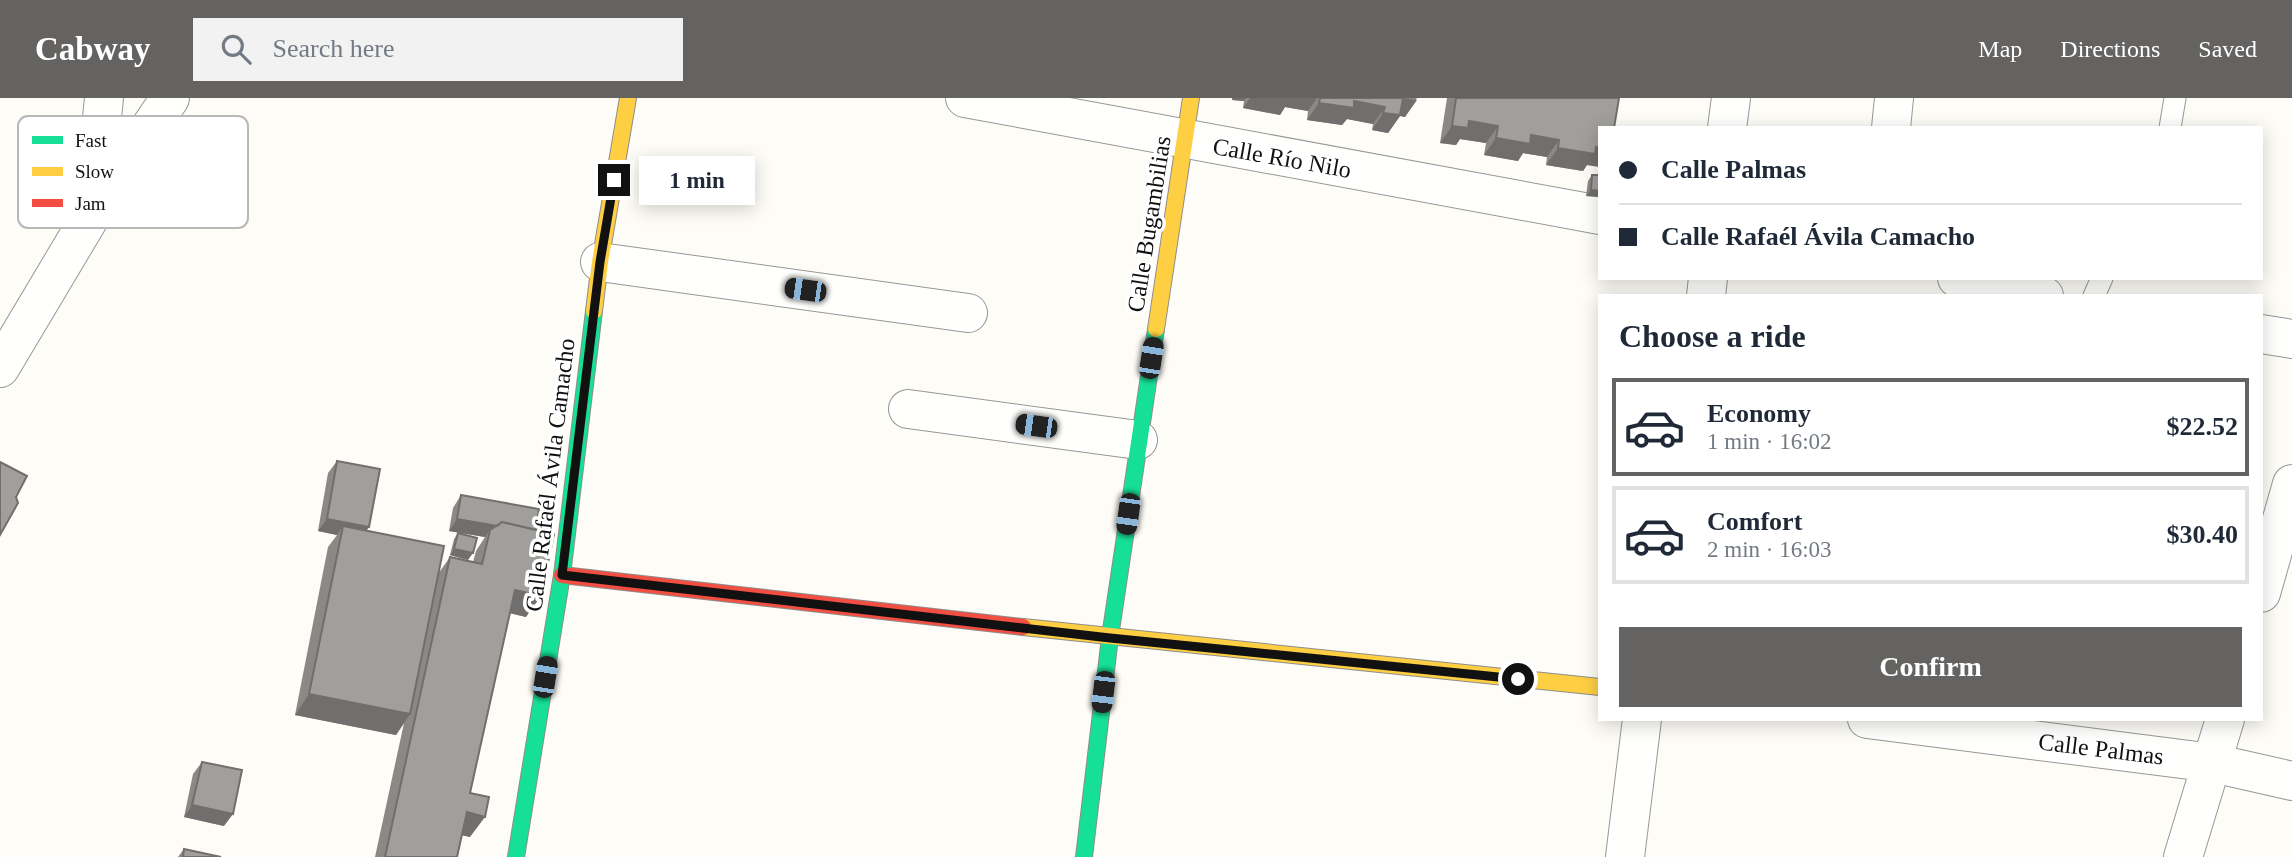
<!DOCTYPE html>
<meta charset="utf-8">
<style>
body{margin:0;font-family:Georgia,serif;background:#f2f2f3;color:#1f2937;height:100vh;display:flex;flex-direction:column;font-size:26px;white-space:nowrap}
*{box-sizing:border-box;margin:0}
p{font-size:23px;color:#747a83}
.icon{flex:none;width:38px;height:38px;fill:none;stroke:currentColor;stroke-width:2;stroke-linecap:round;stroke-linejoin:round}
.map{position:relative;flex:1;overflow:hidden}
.panel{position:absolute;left:1598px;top:196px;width:665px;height:427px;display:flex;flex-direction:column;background:#fff;border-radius:0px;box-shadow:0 4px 18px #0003}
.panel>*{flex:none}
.hud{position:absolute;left:1598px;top:28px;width:665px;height:154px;border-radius:0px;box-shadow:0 4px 18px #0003;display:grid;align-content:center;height:154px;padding:0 21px;background:#fff}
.end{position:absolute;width:32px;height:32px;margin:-16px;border:9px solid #111;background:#fff;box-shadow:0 0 0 4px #fff}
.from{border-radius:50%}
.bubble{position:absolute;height:49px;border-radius:0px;background:#fff;box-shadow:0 4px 18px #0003;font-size:23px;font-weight:700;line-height:49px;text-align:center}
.car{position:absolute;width:21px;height:42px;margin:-21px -10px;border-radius:9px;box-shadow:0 0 5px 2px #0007;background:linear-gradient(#222 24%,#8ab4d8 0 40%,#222 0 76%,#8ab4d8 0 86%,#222 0)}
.hud b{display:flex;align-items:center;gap:24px;height:66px;font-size:26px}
.hud b+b{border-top:2px solid #e0e1e3}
.hud i{width:18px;height:18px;background:#1f2937}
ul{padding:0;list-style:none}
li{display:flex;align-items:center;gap:21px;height:98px;margin:0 14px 10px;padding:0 7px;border:4px solid #e0e1e3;border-radius:0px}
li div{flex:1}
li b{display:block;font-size:26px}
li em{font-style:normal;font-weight:700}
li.active{border-color:#646362}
li>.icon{width:63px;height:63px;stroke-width:1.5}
h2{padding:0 21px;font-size:32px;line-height:84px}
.primary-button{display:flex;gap:14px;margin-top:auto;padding:14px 21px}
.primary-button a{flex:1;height:80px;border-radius:0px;background:#646362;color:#fff;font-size:28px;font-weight:700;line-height:80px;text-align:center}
header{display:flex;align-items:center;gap:42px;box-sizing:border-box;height:98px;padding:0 35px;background:#646362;color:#fff}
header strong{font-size:33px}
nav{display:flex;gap:38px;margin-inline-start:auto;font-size:24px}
.search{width:490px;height:63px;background:#f2f2f3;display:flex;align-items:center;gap:18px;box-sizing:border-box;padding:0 24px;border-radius:0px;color:#747a83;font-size:26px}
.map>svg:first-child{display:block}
</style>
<header>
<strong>Cabway</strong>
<div class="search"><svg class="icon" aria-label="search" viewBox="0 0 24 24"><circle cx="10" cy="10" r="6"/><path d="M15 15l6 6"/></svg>Search here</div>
<nav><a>Map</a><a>Directions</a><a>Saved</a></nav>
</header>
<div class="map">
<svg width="2292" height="759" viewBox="0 0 2292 759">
<rect width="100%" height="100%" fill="#fdfcf7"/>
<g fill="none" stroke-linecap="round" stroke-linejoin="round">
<defs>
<path id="lane" d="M2170,30l5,-30
M2094,198l8,-18"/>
<path id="street" d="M965,0l635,117
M1727,30l4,-30
M1891,30l3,-30
M93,108l11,-108
M600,164l368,51
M1957,180l87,18
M1706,198l2,-18
M2261,236l31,5
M0,270l93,-156 77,-114
M908,311l230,31
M2261,495l31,-109
M1867,621l346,44 79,18
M1625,759l17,-138
M2183,759l42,-138"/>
<path id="fast" d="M516,759l46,-282 32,-264
M1084,759l26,-220 46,-308"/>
<path id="slow" d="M594,213l6,-49 28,-164
M1156,231l35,-231
M1023,529l577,60"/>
<path id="jam" d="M562,477l461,52"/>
</defs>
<use href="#lane" stroke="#979795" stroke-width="23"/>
<use href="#street" stroke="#979795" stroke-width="40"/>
<use href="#fast" stroke="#8e8d8b" stroke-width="18"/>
<use href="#slow" stroke="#8e8d8b" stroke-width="18"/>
<use href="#jam" stroke="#8e8d8b" stroke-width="18"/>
<use href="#lane" stroke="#fffffe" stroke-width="21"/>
<use href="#street" stroke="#fffffe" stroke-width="38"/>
<use href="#fast" stroke="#16e098" stroke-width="16"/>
<use href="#slow" stroke="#ffcf43" stroke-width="16"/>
<use href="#jam" stroke="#f24e42" stroke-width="16"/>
</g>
<path fill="#8a8986" d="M1232,0h185l-12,19 -5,-1 -12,17 -16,-3 1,-6 -26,-5 -5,6 -35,-5 1,-9 -23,-4 -5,8 -37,-7 1,-7 -12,-1z
M1447,0h172l-19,30v38l-13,-1 -4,6 -37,-6 1,-8 -24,-4 -5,8 -34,-6 2,-12 -26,-4 -4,6 -16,-2z
M1592,77h8v22l-14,-1 2,-15z
M337,363l32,66 -3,4 72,43 12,-17 23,5 3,-11 9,-14 -36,-6 4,-23 8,-13 75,35 -10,87 -16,-4 -40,180v44l-8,-2 -5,22h-82l29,-134 -8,12 -101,-20 33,-168 9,-12 -19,-4 10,-58z
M458,435l10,27 -18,-5 4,-16z
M202,664l22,64 -40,-9 9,-43z
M184,751l37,8h-43z"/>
<path fill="#716f6d" d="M1233,0h13l-2,3 -12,-1z
M1250,0h67l-9,13 -23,-4 -5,8 -37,-7z
M1402,0l15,2 -12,17 -5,-1 -12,17 -16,-3 11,-17z
M1354,3l31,6 -12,17 -26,-5 -5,6 -35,-5 12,-17z
M1469,23l29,5 -12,17 -26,-4 -4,6 -16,-2 12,-17z
M1531,37l28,5 -12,17 -24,-4 -5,8 -34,-6 12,-17z
M1596,49l4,1 -1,19 -12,-2 -4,6 -37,-6 12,-17z
M1591,92l9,1v6l-14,-1z
M327,421l42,8 -9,12 -17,-13 -6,9 -19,-4z
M457,421l78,13 -45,-2 -5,7 -36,-6z
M454,451l19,4 -5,7 -18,-5z
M515,492l26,6 -15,21 -26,-6z
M309,596l101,20 -14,21 -101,-20z
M192,707l41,9 -9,12 -40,-9z
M467,714l18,5 -15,20 -18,-4z"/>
<path fill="#a19f9c" stroke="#716f6d" stroke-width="2" d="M1320,0h83l-3,17 -17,-2 2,-6 -31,-6v7l-35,-5z
M1456,0h163l-5,30h-14v20l-4,-1 -1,7 -37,-6 1,-8 -28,-5 -1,9 -34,-6 2,-12 -29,-5 -1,7 -16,-2z
M1592,77h8v16l-9,-1z
M337,363l43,8 -11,58 -42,-8z
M0,364l27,14 -11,21 2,6 -18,32z
M461,397l78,14 -3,21 -34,-8 -5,4 -40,-7z
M502,424l52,12 -13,62 -26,-6 -45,203 19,4 -4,20 -18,-5 -10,45h-72l65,-300 32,7 8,-34z
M343,428l101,20 -34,168 -101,-20z
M458,435l19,5 -4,15 -19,-4z
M202,664l40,8 -9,44 -41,-9z
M184,751l37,8h-38z"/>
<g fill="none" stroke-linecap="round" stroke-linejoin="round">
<path stroke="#111" stroke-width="9" d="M614,82l-14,82 -38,313 548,63 408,41"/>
</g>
<g text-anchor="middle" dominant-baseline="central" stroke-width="7" stroke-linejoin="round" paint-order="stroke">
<g font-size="24" fill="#111" stroke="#fff">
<text transform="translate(1282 60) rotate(10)">Calle Río Nilo</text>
<text transform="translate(1149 126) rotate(-81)">Calle Bugambilias</text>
<text transform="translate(550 377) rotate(-83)">Calle Rafaél Ávila Camacho</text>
<text transform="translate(2101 651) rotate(7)">Calle Palmas</text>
</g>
</g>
<rect x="18" y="18" width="230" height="112" rx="10" fill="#fff" stroke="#b8b8b8" stroke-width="2"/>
<rect x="32" y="38" width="31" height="8" fill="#16e098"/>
<rect x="32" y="69" width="31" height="9" fill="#ffcf43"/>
<rect x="32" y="101" width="31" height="8" fill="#f24e42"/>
<g font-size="19" fill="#111">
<text x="75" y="49">Fast</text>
<text x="75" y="80">Slow</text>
<text x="75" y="112">Jam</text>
</g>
</svg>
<i class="end from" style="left:1518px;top:581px"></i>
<i class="end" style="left:614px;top:82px"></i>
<div class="bubble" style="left:639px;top:58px;width:116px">1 min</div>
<i class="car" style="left:805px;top:192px;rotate:278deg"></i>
<i class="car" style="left:1151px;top:260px;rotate:9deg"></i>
<i class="car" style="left:1036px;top:328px;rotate:278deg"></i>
<i class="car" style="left:1128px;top:416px;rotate:188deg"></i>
<i class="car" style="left:545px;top:579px;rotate:9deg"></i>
<i class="car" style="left:1103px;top:594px;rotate:187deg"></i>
<div class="hud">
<b><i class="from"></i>Calle Palmas</b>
<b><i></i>Calle Rafaél Ávila Camacho</b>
</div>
<section class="panel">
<h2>Choose a ride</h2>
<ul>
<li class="active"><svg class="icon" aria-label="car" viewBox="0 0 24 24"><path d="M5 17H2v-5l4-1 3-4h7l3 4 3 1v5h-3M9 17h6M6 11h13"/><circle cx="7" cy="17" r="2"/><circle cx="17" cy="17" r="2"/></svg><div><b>Economy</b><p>1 min · 16:02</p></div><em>$22.52</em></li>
<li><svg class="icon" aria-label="car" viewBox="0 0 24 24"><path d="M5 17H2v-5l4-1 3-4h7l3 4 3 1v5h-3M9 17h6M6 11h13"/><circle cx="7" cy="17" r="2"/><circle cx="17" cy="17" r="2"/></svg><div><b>Comfort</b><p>2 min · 16:03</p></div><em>$30.40</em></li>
</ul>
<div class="primary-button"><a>Confirm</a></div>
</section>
</div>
